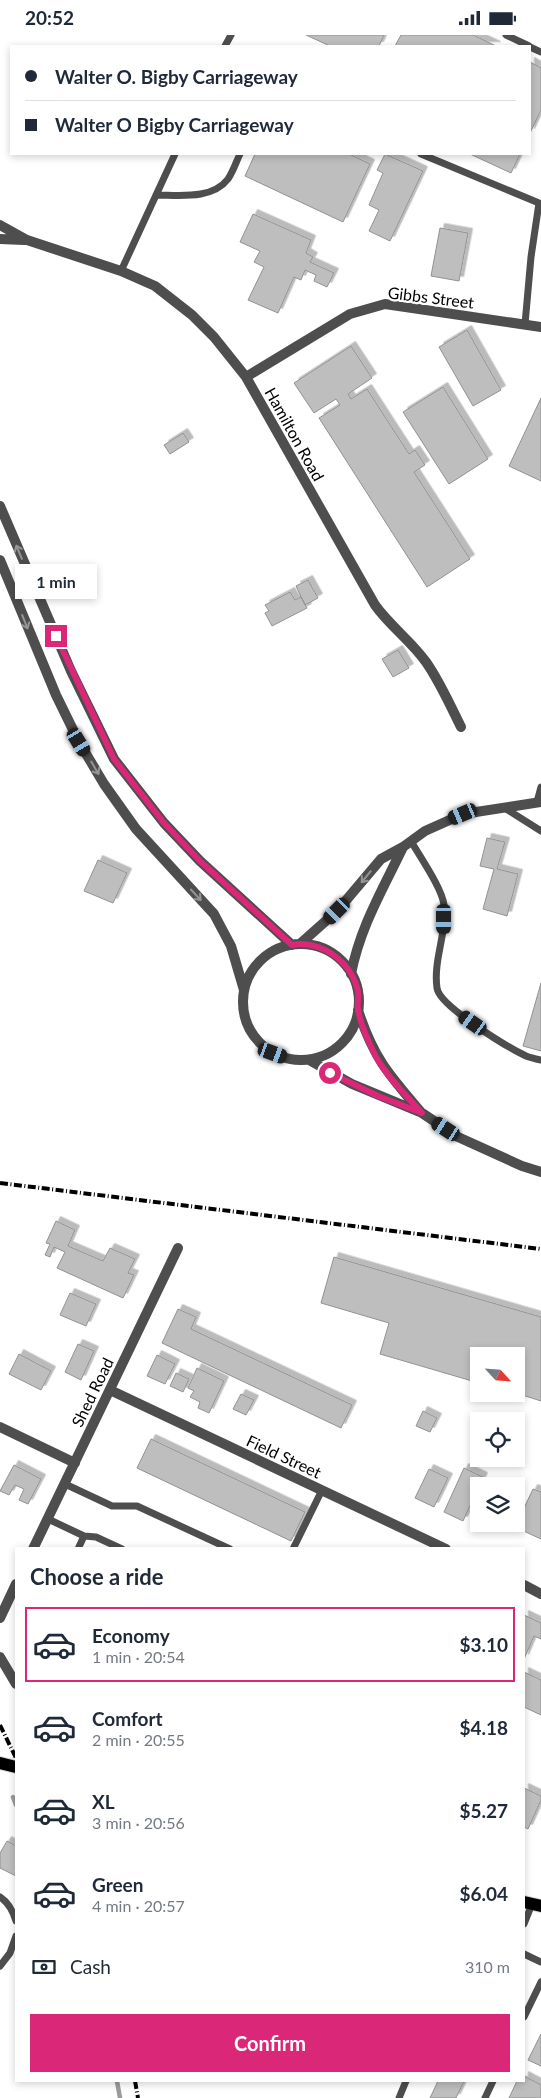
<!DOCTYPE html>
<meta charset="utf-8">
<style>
body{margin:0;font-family:Lato,sans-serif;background:#f6f6f7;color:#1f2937;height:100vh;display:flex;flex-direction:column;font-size:19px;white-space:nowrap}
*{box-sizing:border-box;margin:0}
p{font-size:16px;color:#747a83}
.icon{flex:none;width:28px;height:28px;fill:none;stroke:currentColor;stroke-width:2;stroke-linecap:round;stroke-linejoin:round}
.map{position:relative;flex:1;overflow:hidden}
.details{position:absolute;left:15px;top:1512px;width:510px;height:535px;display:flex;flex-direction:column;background:#fff;border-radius:0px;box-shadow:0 2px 8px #0003}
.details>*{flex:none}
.guide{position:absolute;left:10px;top:10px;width:521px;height:110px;border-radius:0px;box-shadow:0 2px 8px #0003;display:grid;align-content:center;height:110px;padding:0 15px;background:#fff}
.needle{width:32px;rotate:116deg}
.controls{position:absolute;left:470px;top:1312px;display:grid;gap:10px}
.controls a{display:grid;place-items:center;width:55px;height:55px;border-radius:0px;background:#fff;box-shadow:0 2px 8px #0003;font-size:25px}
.end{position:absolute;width:22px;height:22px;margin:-11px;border:6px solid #db2777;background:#fff;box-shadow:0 0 0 2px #fff}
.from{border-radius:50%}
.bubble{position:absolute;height:35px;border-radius:0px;background:#fff;box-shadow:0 2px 8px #0003;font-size:16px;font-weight:700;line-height:35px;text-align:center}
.car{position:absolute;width:15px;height:30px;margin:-15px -8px;border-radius:6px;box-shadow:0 0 4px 1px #0007;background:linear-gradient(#222 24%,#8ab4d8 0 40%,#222 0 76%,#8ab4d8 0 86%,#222 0)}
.guide b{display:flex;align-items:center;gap:18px;height:48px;font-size:19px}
.guide b+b{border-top:1px solid #e0e1e3}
.guide i{width:12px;height:12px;background:#1f2937}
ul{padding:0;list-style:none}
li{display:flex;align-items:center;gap:15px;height:75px;margin:0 10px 8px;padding:0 5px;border:2px solid transparent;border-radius:0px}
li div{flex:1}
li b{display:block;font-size:19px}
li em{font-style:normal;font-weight:700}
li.current{border-color:#db2777}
li>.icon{width:45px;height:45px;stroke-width:1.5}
h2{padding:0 15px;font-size:22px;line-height:60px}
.pay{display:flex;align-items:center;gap:12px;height:55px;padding:0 15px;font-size:19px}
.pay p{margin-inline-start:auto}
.primary-button{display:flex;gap:10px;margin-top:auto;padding:10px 15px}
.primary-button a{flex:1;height:58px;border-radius:0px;background:#db2777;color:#fff;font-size:20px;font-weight:700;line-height:58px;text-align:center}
.status{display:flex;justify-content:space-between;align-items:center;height:35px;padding:0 25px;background:#fff;direction:ltr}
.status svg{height:14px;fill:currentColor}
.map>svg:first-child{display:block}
</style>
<div class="status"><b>20:52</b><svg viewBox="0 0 49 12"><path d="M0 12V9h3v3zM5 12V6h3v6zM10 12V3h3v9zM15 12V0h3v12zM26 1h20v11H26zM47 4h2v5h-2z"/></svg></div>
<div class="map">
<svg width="541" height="2063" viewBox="0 0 541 2063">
<defs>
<filter id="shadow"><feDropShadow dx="4.5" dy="-4.5" stdDeviation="0" flood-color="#0004"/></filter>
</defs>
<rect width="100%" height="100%" fill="#fff"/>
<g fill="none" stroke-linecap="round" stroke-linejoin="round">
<path stroke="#9c9c9c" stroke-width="4.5" d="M13,1762l3,8
M117,2046l3,17"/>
</g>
<path fill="#bebebe" stroke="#929292" filter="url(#shadow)" d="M306,0h78l-5,11h-49z
M401,0h72l23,11h-101z
M530,27l11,6v42l-11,23z
M255,119h94l21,10 -27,58 -98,-46z
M385,119l38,17 -33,70 -21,-10 10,-21 -10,-5 14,-32 -6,-3z
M470,119h50l-9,19z
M253,179l58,26 -5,13 7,4 -3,5 24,11 -7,14 -13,-6 2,-6 -11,-5 -4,10 -7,-3 -16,36 -30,-13 16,-33 -10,-5 6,-11 -20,-9z
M440,193l28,5 -9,48 -28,-5z
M467,295l34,60 -28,16 -34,-59z
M351,311l21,32 -24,16 3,5 16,-10 42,65 6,-4 10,15 -11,7 56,87 -43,28 -108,-169 21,-13 -4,-6 -22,14 -20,-30z
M443,352l45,72 -39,25 -46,-72z
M541,363v83l-32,-15z
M183,398l6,9 -19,12 -6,-9z
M308,545l10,18 -13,7 -9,-19z
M290,557l5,8 6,-3 6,11 -35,18 -7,-13 4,-2 -4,-6z
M398,615l11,18 -16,9 -11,-18z
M487,803l18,4 -8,27 21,5 -11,42 -24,-7 11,-40 -14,-3z
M98,825l29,13 -14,30 -29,-12z
M541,948v68l-18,-5z
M56,1186l19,9 -7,16 35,15 7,-13 25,11 -7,14 6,2 -11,23 -66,-30 8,-16 -11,-5 -4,10 -5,-2 5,-11 -4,-1z
M334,1222l207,60v84l-25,-8v-37h-37v27l-99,-29 9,-31 -68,-20z
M70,1258l26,11 -10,22 -26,-11z
M178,1274l18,8 -5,12 161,76 -11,23 -179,-85z
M78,1309l16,7 -13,29 -16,-8z
M19,1319l32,17 -10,19 -32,-16z
M157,1320l18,9 -10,20 -18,-8z
M197,1333l27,13 -15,32 -11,-5 2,-6 -10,-5 4,-6 -6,-3z
M176,1338l13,6 -6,13 -13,-6z
M241,1359l13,6 -8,15 -13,-6z
M423,1376l14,7 -7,14 -14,-6z
M151,1404l154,73 -14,29 -154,-73z
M14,1430l27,14 -13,25 -9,-4 5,-11 -9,-4 -6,10 -9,-4z
M464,1433l19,9 -20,44 -19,-9z
M429,1434l19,9 -14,29 -19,-9z
M533,1454l8,3v47l-26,-12z
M524,1580l17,8v16l-7,-3 -10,23z
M524,1637l17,8v35l-17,-8z
M524,1753l17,8v4l-13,29 -4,-2z
M7,1806l9,5v30l-16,-8v-15z
M541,1999v32l-13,-6z
M524,2041l17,9v13h-32l8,-17h7z
M438,2046h26l-8,17h-26z"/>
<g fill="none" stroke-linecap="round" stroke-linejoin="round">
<defs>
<path id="primary" d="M0,1728l16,4
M524,1867l17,4"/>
</defs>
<use href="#primary" stroke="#dbdbdb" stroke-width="14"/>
<path stroke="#4e4e4e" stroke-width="7" d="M506,0l23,11
M225,11l6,-11
M530,12l11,5
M421,119l118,49 -8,54 -6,67
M156,160c23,0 56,5 72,-16 5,-7 8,-17 12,-25
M121,236l54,-117
M537,767l4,-15
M503,772l38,24
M411,806c9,16 31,47 33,64 3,29 -11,55 -7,83 2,18 72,60 89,68 5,2 10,3 15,4
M65,1449l47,22h25l93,43
M48,1484l36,17 12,1 26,12
M78,1514l6,-13
M293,1514l29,-59
M0,1862c9,6 13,14 16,24
M524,1889l8,-20
M524,1919l17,8
M0,1931l10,-13 6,-17
M524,1982l17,-35
M399,2063l7,-17
M485,2063l8,-17"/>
<path stroke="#4e4e4e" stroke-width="10" d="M0,190l27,15 94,31 34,15 37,29 22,22 32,40 129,228c15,21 36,36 51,57 14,20 24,43 35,65
M0,204l24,1
M246,342l104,-63 35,-10 156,23
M0,471l71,165 43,88 50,64 36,38 92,84
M0,525l56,135 23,47 25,42 32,45 78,85 17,32 13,44
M301,908l36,-32 44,-52 22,-12 22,-16 38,-17 78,-12
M243 967a58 58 0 1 1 116 0a58 58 0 1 1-116 0Z
M351,939c9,-47 32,-85 52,-127
M358,975c15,47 31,65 62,101
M309,1025l43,24 70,29 36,24 64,29 19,6
M110,1355l336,159
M0,1392l75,36
M33,1514l145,-301
M524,1550l17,9
M0,1583l16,-34
M0,1622l16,27"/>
<use href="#primary" stroke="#000" stroke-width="12"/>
<path stroke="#000" stroke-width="4" stroke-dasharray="8 2.5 1 2.5" stroke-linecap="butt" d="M0,1148l541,66
M0,1690l16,33
M135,2046l3,17"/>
</g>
<defs><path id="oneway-shaft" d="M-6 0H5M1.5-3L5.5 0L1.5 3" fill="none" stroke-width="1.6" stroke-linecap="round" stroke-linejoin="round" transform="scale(1.25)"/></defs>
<g stroke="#959595">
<use href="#oneway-shaft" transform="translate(19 517) rotate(-113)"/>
<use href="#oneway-shaft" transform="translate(25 587) rotate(68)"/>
<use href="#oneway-shaft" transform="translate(95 733) rotate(60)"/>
<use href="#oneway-shaft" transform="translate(366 842) rotate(129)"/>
<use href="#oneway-shaft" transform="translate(196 860) rotate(47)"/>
</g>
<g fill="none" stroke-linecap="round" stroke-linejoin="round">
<path stroke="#db2777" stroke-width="6" d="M56,601l58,123 50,64 36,38 92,84c10,-2 17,-1 26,2 20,7 35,23 40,44 1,6 -1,13 0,19 3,16 11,33 18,47 12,21 30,38 46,56l-44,-17 -48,-23"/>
</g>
<g text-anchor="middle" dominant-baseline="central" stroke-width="4.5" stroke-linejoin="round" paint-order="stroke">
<g font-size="16" fill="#000" stroke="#fff">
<text transform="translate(431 262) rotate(7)">Gibbs Street</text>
<text transform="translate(295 399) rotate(61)">Hamilton Road</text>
<text transform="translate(92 1357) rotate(-64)">Shed Road</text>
<text transform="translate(284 1421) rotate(25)">Field Street</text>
</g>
</g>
</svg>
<div class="controls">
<a><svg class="needle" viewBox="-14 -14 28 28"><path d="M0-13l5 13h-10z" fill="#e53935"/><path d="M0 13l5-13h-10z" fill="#747a83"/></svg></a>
<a><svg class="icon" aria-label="locate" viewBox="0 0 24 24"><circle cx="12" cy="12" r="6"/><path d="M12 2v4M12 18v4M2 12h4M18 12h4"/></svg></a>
<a><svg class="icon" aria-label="layers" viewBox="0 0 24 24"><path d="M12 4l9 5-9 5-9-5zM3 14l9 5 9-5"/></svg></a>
</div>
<i class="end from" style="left:330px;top:1038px"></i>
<i class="end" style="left:56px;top:601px"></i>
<div class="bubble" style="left:15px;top:529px;width:82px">1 min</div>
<i class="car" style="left:79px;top:707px;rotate:149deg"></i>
<i class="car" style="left:463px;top:779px;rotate:247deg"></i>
<i class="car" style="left:337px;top:876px;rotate:225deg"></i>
<i class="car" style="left:444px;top:884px;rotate:180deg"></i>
<i class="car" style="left:473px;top:988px;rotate:305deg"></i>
<i class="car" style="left:273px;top:1018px;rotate:110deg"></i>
<i class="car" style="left:446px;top:1094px;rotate:303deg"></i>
<div class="guide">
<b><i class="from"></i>Walter O. Bigby Carriageway</b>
<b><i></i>Walter O Bigby Carriageway</b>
</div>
<section class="details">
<h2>Choose a ride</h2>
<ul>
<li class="current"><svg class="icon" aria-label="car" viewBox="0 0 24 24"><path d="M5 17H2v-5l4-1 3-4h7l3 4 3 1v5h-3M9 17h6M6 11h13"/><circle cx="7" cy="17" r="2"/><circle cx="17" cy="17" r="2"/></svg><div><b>Economy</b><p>1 min · 20:54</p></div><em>$3.10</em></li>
<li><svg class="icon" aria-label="car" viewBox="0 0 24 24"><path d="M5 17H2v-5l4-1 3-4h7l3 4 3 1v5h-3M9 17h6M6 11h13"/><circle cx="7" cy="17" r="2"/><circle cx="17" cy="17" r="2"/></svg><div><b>Comfort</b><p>2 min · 20:55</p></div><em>$4.18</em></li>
<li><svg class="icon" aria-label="car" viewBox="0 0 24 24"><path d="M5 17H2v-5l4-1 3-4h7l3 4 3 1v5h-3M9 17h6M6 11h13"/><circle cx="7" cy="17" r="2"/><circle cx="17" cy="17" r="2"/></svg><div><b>XL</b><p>3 min · 20:56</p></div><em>$5.27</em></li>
<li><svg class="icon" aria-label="car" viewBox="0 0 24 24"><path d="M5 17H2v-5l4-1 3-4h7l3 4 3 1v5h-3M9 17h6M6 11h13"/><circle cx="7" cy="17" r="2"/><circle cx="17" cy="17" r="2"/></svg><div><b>Green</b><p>4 min · 20:57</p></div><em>$6.04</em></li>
</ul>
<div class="pay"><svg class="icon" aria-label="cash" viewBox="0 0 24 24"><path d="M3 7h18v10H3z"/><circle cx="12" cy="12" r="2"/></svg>Cash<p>310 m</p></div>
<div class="primary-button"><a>Confirm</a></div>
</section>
</div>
